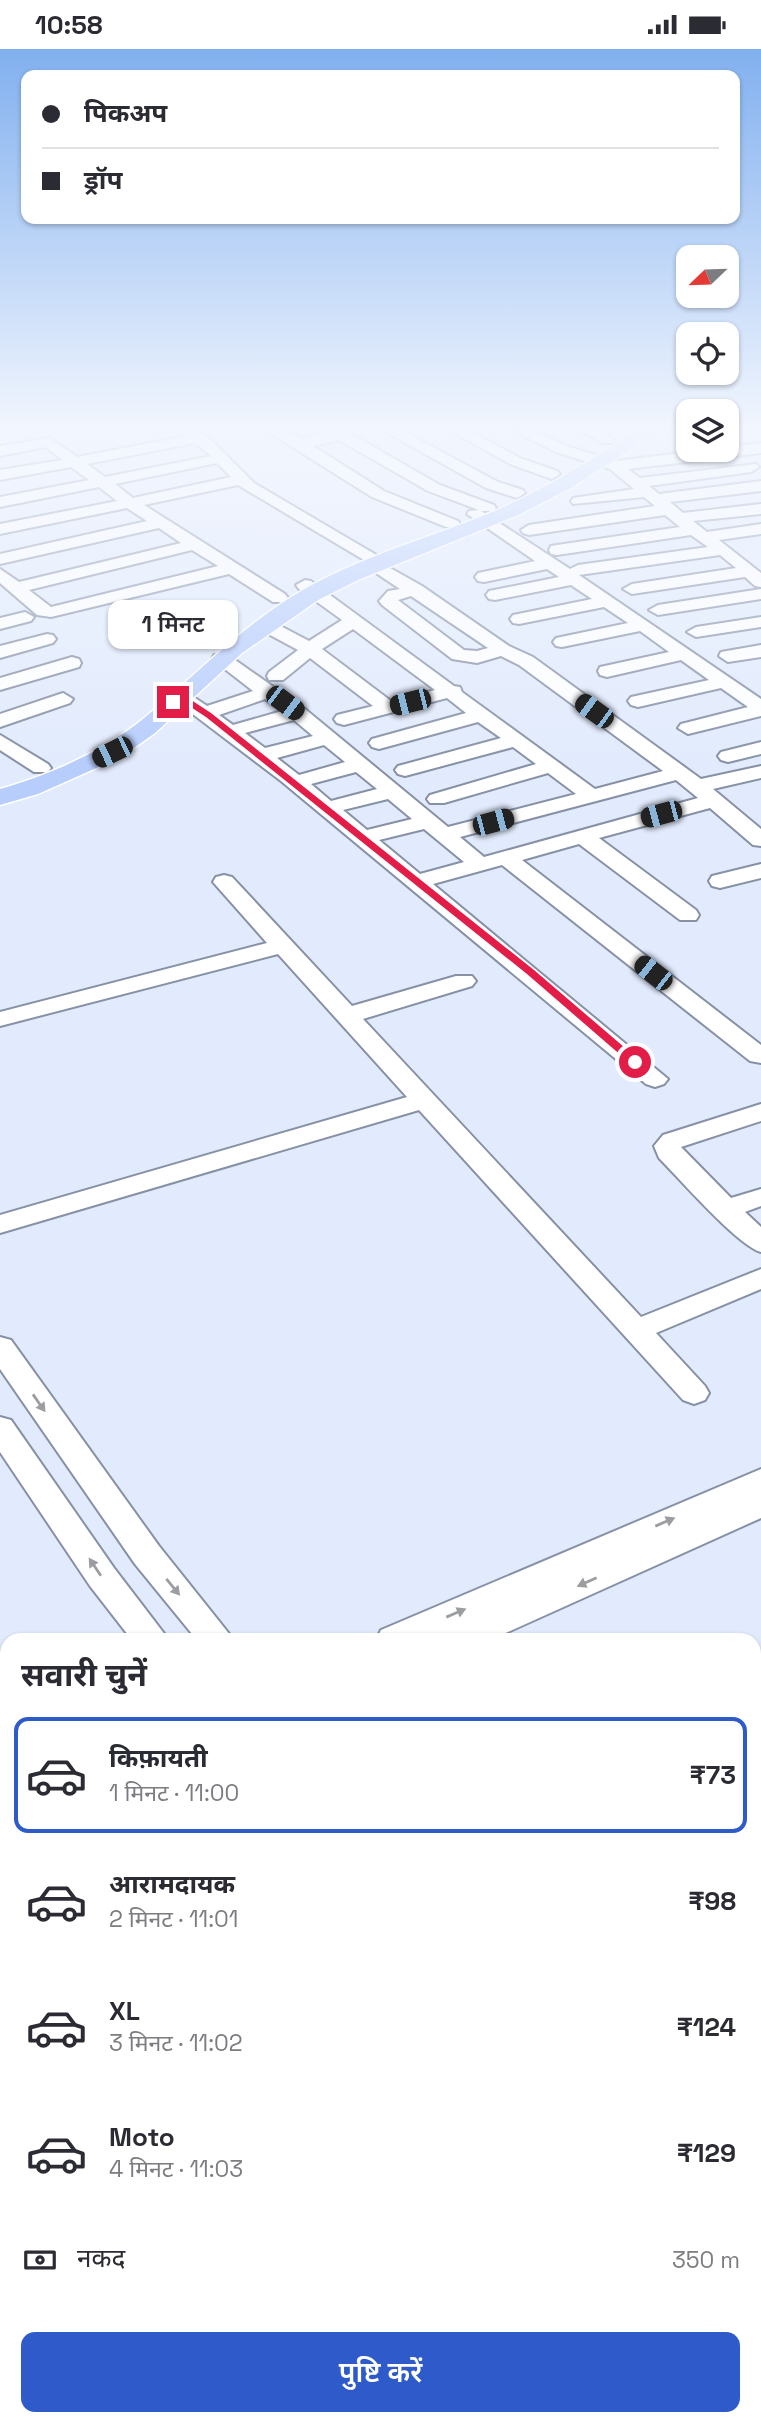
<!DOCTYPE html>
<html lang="hi">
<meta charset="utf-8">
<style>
body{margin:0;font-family:"Space Grotesk","Noto Sans Devanagari",sans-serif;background:#f2f2f3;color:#2b2b33;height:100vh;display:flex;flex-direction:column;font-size:26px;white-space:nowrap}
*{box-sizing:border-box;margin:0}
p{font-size:23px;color:#7c7c81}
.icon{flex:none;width:38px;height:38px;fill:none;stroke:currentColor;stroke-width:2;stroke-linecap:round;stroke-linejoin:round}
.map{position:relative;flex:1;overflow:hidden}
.drawer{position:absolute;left:0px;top:1584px;width:761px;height:793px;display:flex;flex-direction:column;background:#fff;border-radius:21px 21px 0 0;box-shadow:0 2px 5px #0004}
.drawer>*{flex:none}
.hud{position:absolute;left:21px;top:21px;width:719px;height:154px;border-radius:14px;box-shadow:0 2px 5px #0004;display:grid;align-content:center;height:154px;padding:0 21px;background:#fff}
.needle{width:46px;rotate:247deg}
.controls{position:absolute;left:676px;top:196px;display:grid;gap:14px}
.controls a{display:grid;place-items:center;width:63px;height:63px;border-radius:14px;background:#fff;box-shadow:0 2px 5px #0004;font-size:35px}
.end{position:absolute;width:32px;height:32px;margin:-16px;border:9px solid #e11d48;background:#fff;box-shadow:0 0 0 4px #fff}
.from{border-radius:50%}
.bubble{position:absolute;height:49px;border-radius:14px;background:#fff;box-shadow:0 2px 5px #0004;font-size:23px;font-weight:600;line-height:49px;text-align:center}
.car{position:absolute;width:21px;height:42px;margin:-21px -10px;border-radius:9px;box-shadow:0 0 5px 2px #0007;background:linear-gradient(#222 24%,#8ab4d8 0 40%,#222 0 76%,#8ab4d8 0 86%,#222 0)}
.hud b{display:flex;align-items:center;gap:24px;height:66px;font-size:26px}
.hud b+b{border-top:2px solid #e1e1e2}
.hud i{width:18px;height:18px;background:#2b2b33}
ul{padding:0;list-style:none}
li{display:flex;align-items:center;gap:21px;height:116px;margin:0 14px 10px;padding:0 7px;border:4px solid transparent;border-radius:14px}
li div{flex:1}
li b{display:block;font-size:26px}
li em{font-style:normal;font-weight:600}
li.on{border-color:#2f5bca}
li>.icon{width:63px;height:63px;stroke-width:1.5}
h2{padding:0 21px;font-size:32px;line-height:84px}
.pay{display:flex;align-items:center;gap:18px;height:77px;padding:0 21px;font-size:26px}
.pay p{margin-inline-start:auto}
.action{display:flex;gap:14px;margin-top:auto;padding:14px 21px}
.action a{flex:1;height:80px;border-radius:14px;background:#2f5bca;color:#fff;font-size:28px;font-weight:600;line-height:80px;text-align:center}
.status{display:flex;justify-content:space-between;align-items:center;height:49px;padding:0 35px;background:#fff;direction:ltr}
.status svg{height:19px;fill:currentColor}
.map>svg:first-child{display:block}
</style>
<div class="status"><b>10:58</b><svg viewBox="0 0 49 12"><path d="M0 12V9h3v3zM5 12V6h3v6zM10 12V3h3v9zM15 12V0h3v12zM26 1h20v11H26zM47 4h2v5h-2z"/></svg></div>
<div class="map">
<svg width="761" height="2375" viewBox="0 0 761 2375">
<rect width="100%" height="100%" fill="#e2ebfd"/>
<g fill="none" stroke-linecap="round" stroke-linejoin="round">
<defs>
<path id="minor" d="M182,382h17l15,12 40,40 124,73 -8,5 -6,-1 -126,-75 -94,20 141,89 3,4 -3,4h-12l-44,-28 -178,43 -14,-2 -37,-32v-14l19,13 162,-39 -22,-15 -159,36v-10l147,-33 -20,-13 -127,26v-10l117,-23 -18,-14 -99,20v-10l89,-17 -18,-13 -71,13v-10l62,-10 -16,-13 -46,9v-10l49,-8 28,19 110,-21zM195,394l16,13 -106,21 -18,-13zM217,414l14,14 -98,21 -18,-14zM192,501l26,16 -167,41 -22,-17z
M267,382h19l16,8 26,-8h18l94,54 54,20 2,3 -2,3h-13l89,58 8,-4 130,-18 -17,-12 -134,20 -6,-1 -2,-4 2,-4 6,-1 123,-18 -15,-12 -136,20 -6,-2 -2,-3 8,-5 126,-19 -11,-9 -71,7 -2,-3 2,-3 61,-9 -24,-20 -54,-17 -42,-21h20l32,15 50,15 145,-18v10l-133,16 12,9 116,-14 3,3 -8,5 -102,14 10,8 102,-13v10l-91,11 13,11 78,-9v10l-68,7 14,11 54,-8v10l-42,6 42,33v14l-6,-1 -10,-9 -113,17 -9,-5 9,-5 104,-16 -16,-13 -141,20 182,124v17l-73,18 -10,-6 3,-4 67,-17 -27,-19 -83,19 -7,-2 -3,-4 3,-4 78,-17 -28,-20 -74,17 -7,-2 -2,-4 2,-4 69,-15 -29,-21 -78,16 -6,-1 -3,-4 3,-4 72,-15 -24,-16 -85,17 -6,-1 -3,-4 3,-4 79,-16 -21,-14 -76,15 -6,-1 -3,-4 3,-4 70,-14 -12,-8 -63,13 -6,-1 -3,-4 3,-4 57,-12 -68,-47 2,-3 10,-1 -51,-19 -89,-51 -26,6 71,45 74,30 2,3 -2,3h-12l-74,-30z
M384,382h19l95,51 25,8 2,3 -8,5 -31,-10z
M451,382h19l50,27 37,13 3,3 -8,5 -42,-15z
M581,382h20l14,9 -2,3h-10z
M376,511l46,26 87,60 24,11 168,122 60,-13v12l-48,11 48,40v17l-8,-1 -43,-37 -111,30 97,72 3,5 -3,5h-16l-101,-76 -57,16 239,185v18l-11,-2 -248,-196 -69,19 235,195 -4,5 -9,3 -9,-3 -365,-303 -112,-85 3,-4h14l21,14 46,-15 -41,-32 2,-4h14l77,54 143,118 128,-33 -28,-21 -104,30h-14l-3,-4 3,-4 106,-31 -23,-17 -108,29 -7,-2 -3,-4 3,-4 103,-28 -23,-16 -99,27 -7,-2 -3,-4 3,-4 94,-26 -19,-15 -103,27 -7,-2 -3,-4 3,-4 36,-9 -63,-48 -27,22h-14l-2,-4 2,-4 29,-22 -39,-21 -3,-4 3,-4h12l38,20 33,-21 -43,-31 -3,-4 9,-5 6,1 143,105 6,1 2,5 133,97 68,-18 -144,-106 -18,-9 -24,7 -25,-4 -70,-54 -3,-4 9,-10 12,-2 -30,-20 -2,-4zM411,547l77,52 -11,3 -13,-1 -66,-50zM353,580l82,61 -44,11 -69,-52zM265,650l17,12 -49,14 -14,-10zM294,671l19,16 -48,12 -20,-15zM324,696l21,17 -46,13 -22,-17zM356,723l21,17 -46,12 -20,-17zM676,731l22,18 -214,59 -24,-20zM388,750l24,20 -45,11 -24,-20zM424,780l40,33 -44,12 -41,-34z
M761,540v10l-103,16 -9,-5 9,-5z
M25,563l9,5 -3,4 -31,8v-11z
M761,568v10l-65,10 -9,-5 9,-5z
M47,585l6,1 3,4 -3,4 -53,15v-12z
M761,596v12l-33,5 -9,-6 2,-4z
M72,608l7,2 2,4 -2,4 -79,23v-12z
M63,644l10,6 -3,4 -70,24v-13z
M0,686l48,29 3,4 -3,4h-14l-34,-22z
M761,693v12l-33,8 -7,-2 -3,-4 3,-4z
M761,815v14l-41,10 -8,-2 -3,-5 3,-5z
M224,826l8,2 120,129 104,-30h16l4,5 -4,5 -109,33 278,298 120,-48v20l-105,44 49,53 4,7 -4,7 -11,4 -11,-4 -264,-290 -419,123v-18l407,-118 -129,-143 -278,72v-14l267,-69 -54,-61 3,-5z
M761,1055v17l-80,26 50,51 30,-9v17l-16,6 16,15v25c-23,-6 -82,-74 -102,-94l-5,-12 9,-11z
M0,1288l11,3 148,206 75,94h-37l-62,-76 -135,-195z
M0,1368l11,3 103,148 55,72h-37l-42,-54 -90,-134z
M761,1420v49l-271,122h-51l3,-7 -14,7h-52l5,-10z
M754,2045l7,3v43l-7,-2z
M754,2122l7,2v47l-7,-3z"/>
<path id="major" d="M637,382h23l-91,58 -51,26 -160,65 -40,20 -76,53 -87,80 -34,24 -83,37 -38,11v-16c47,-13 99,-36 138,-66 56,-45 101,-96 165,-133 62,-36 135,-54 201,-83 46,-21 90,-49 133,-76z"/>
</defs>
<use href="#minor" stroke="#8791a6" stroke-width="4"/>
<use href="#major" stroke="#fff" stroke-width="3"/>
<use href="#minor" fill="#fff" fill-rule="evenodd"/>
<use href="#major" fill="#b7cdfc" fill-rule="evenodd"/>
</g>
<defs><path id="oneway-solid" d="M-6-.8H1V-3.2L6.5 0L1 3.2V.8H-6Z" transform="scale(1.75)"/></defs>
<g fill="#9c9da1">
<use href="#oneway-solid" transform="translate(39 1354) rotate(55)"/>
<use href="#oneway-solid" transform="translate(665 1473) rotate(-23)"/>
<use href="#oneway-solid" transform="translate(95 1518) rotate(-124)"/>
<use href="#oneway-solid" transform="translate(587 1533) rotate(156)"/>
<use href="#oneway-solid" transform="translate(173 1538) rotate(51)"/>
<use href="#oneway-solid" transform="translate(456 1564) rotate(-23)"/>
</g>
<linearGradient id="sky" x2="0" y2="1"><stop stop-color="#81b0ef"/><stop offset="0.53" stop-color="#f2f6fe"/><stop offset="1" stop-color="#f2f6fe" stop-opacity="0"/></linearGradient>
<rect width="761" height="715" fill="url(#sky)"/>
<path fill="#e11d48" d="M177,645h5l29,19 323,257 104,89v5h-7l-104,-90 -321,-257 -26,-17 -10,3z"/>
</svg>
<div class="controls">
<a><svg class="needle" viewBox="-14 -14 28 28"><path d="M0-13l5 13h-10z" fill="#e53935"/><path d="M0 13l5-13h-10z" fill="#7c7c81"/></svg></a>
<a><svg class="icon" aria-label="locate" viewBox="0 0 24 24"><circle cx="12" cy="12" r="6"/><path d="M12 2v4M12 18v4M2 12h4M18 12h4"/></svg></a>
<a><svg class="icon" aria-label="layers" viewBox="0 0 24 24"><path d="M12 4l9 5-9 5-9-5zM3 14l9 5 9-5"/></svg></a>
</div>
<i class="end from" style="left:635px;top:1013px"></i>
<i class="end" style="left:173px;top:653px"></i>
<div class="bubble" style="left:108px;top:551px;width:130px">1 मिनट</div>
<i class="car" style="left:410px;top:653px;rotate:256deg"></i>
<i class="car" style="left:285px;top:654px;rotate:127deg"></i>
<i class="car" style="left:594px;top:662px;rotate:306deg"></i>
<i class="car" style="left:112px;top:703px;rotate:244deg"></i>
<i class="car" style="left:661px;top:765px;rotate:255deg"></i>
<i class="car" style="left:493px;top:773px;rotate:75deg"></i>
<i class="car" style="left:653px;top:924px;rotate:308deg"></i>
<div class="hud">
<b><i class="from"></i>पिकअप</b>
<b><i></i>ड्रॉप</b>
</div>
<section class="drawer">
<h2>सवारी चुनें</h2>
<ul>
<li class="on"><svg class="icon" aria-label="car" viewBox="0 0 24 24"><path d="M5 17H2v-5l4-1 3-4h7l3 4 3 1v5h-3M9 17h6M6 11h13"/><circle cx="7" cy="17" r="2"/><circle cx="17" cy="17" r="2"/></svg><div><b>किफ़ायती</b><p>1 मिनट · 11:00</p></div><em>₹73</em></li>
<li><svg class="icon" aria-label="car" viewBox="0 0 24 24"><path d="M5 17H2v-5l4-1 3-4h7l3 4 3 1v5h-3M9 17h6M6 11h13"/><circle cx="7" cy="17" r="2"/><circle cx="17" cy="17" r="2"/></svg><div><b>आरामदायक</b><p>2 मिनट · 11:01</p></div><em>₹98</em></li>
<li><svg class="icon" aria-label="car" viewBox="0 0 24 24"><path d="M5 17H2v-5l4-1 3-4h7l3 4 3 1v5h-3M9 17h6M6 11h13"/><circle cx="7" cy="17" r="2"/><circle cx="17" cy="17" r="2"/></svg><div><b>XL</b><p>3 मिनट · 11:02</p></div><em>₹124</em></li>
<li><svg class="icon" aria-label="car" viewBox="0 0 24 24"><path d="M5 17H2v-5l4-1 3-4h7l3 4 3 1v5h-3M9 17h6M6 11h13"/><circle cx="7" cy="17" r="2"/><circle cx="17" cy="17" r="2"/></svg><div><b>Moto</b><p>4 मिनट · 11:03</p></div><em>₹129</em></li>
</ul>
<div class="pay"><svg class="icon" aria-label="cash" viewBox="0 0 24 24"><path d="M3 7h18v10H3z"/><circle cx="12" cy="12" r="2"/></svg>नकद<p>350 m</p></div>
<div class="action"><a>पुष्टि करें</a></div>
</section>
</div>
